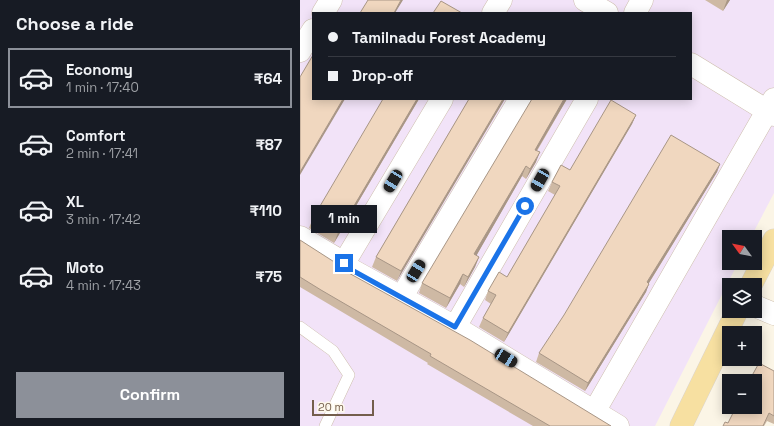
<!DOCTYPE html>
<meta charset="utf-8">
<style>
body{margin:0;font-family:"Space Grotesk",sans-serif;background:#20242c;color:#f1f3f6;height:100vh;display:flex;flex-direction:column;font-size:15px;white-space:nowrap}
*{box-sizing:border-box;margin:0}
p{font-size:13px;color:#9ea1a6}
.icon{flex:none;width:22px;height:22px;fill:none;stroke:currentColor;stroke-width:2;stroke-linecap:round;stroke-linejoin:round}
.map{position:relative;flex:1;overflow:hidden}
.panel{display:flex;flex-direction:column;background:#171b24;width:300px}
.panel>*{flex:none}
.hud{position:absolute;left:12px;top:12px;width:380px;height:88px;border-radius:0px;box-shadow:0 2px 10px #0003;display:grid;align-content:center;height:88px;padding:0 16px;background:#171b24}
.needle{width:26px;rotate:303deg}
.buttons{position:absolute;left:422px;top:230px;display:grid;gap:8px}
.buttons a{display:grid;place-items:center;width:40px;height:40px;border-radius:0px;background:#171b24;box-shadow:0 2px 10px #0003;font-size:20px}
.scale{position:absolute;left:12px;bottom:10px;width:62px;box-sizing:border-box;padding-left:4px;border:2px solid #745e4c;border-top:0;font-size:11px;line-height:14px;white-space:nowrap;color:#745e4c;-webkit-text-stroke:3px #fef9ec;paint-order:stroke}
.end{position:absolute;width:18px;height:18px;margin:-9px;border:5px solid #1a73e8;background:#fff;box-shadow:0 0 0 2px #fff}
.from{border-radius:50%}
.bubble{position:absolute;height:28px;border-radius:0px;background:#171b24;box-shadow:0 2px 10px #0003;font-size:13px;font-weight:600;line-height:28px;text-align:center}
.car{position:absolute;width:12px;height:24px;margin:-12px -6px;border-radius:5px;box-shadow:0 0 3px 1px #0007;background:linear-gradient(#222 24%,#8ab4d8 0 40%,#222 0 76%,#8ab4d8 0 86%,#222 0)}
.hud b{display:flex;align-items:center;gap:14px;height:38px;font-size:15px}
.hud b+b{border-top:1px solid #363941}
.hud i{width:10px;height:10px;background:#f1f3f6}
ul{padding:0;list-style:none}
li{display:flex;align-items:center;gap:12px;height:60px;margin:0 8px 6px;padding:0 8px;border:2px solid transparent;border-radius:0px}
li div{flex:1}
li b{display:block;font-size:15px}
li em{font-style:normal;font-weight:600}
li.current{border-color:#8c9099}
li>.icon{width:36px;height:36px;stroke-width:1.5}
h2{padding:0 16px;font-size:18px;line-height:48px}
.button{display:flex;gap:8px;margin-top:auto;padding:8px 16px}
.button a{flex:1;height:46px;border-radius:0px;background:#8c9099;color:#fff;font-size:16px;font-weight:600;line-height:46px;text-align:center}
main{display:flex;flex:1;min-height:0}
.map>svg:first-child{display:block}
</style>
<main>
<section class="panel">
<h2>Choose a ride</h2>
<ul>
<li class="current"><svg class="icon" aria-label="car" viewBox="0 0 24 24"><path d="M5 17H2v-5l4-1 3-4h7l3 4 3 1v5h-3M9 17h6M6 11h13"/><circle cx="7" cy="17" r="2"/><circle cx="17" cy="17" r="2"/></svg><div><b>Economy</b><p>1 min · 17:40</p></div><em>₹64</em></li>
<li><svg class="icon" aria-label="car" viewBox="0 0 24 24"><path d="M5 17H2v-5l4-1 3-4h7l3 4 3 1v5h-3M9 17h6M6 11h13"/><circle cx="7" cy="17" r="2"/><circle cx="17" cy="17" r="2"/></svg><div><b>Comfort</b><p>2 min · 17:41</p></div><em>₹87</em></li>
<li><svg class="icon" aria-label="car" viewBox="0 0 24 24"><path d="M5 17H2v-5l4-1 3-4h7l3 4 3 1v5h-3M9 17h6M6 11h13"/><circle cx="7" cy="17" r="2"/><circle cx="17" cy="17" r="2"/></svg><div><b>XL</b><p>3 min · 17:42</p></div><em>₹110</em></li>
<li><svg class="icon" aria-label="car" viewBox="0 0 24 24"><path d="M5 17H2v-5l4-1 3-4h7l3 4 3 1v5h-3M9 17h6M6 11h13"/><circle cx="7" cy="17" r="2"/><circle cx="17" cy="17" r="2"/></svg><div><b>Moto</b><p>4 min · 17:43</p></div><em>₹75</em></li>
</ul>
<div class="button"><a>Confirm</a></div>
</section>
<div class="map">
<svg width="474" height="426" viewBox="0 0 474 426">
<rect width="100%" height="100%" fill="#fbf5e6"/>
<path fill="#f2e3f8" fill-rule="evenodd" d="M0,0h474v193l-23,44h-22v26h9l-83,163h-355zM13,13h378v86h-378z"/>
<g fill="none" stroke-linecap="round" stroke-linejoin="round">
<defs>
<path id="lane" d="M0,327l33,24 16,24 -24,51"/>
<path id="street" d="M285,0l22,13
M23,13l8,-13
M193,13l8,-13
M335,13l7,-13
M0,51l13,-21
M391,64l83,51
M0,237l44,26 6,6 105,58 163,99
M44,263l98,-164
M101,298l119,-199
M455,306l19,8
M155,327l132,-228
M294,412l180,-313"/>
<path id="primary" d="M451,285l23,-45
M381,426l56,-115"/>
</defs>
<use href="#lane" stroke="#cdbead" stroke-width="12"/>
<use href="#street" stroke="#cdbead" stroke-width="23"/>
<use href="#primary" stroke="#dbd5d0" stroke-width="23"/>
<use href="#lane" stroke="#fff" stroke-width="11"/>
<use href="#street" stroke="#fff" stroke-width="22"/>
<use href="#primary" stroke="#f7e0a1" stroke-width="22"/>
</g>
<path fill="#ceb9a4" d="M405,0h25l-7,11z
M119,99l-85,144 -25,-15 4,-10z
M169,99l-72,182 -25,-14 4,-10z
M267,99l-30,52 -1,11 -10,17 -4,-3 -46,80 3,1 -4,10 -11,20 -4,-3 -14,24 -27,-15 3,-10z
M336,115l-4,9 -128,218 -25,-15 4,-9 8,-14 -6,-4 3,-9 19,-14 48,-82 -7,-4 4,-9 18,-12z
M420,164l-3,8 -68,111 -3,9 -61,99 -49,-29 3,-9z
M0,240l47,32 264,154h-78l-106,-62 1,-1 -128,-76z
M474,371v53l-7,-3 -3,5h-41l5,-3z"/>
<path fill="#a89686" d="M101,0h2l-8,13h-1z
M427,0h3l-7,11z
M43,99h2l-45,76v-3z
M117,99h2l-85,144 4,-10z
M203,99h2l-108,182 4,-10z
M264,99h3l-36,61 4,-10z
M336,115l-4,9 -128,218 4,-9z
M240,152l-4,10 -10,17 4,-10z
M420,164l-3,8 -73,119 3,-9z
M226,166l-4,10 -51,89 3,-11z
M179,257l-4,10 -11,20 4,-10z
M163,274l-3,10 -14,24 4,-10z
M349,284l-3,8 -61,99 3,-8z"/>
<path fill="#f0d7bf" stroke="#a89686" d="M68,0h33l-7,13h-34z
M141,1l21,12h-29z
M13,55v44h30l-43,73v-95z
M83,99h34l-79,134 -25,-15z
M169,99h34l-102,172 -25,-14z
M232,99h32l-29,51 5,2 -10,17 -4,-3 -52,88 5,3 -11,20 -5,-3 -13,24 -28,-15z
M311,100l25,15 -128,218 -25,-15 13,-23 -8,-4 11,-19 8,5 53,-91 -8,-4 9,-17 9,5z
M371,135l49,29 -73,118 2,2 -61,99 -49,-30 25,-38z
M0,240l39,25 8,7 123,68 141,86h-61l-120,-70 1,-2 -110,-64 -21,-13z
M459,363l15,8v45l-5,-3 -6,13h-40l2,-4 3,1 8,-16h19v-26h-6z"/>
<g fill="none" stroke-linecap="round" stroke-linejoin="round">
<path stroke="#1a73e8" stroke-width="5" d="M44,263l6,6 105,58 70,-121"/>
</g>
</svg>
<div class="buttons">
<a><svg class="needle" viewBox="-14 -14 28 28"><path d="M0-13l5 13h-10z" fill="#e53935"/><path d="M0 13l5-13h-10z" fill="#9ea1a6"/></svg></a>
<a><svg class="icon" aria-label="layers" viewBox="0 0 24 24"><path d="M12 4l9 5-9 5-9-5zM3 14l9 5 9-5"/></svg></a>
<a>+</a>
<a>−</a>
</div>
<div class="scale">20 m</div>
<i class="end from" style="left:225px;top:206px"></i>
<i class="end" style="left:44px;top:263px"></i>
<div class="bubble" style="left:11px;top:205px;width:66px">1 min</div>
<i class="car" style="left:240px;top:180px;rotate:210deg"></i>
<i class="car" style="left:93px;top:181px;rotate:211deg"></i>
<i class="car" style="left:116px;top:271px;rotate:31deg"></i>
<i class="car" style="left:206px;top:358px;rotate:121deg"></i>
<div class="hud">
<b><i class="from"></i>Tamilnadu Forest Academy</b>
<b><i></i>Drop-off</b>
</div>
</div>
</main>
